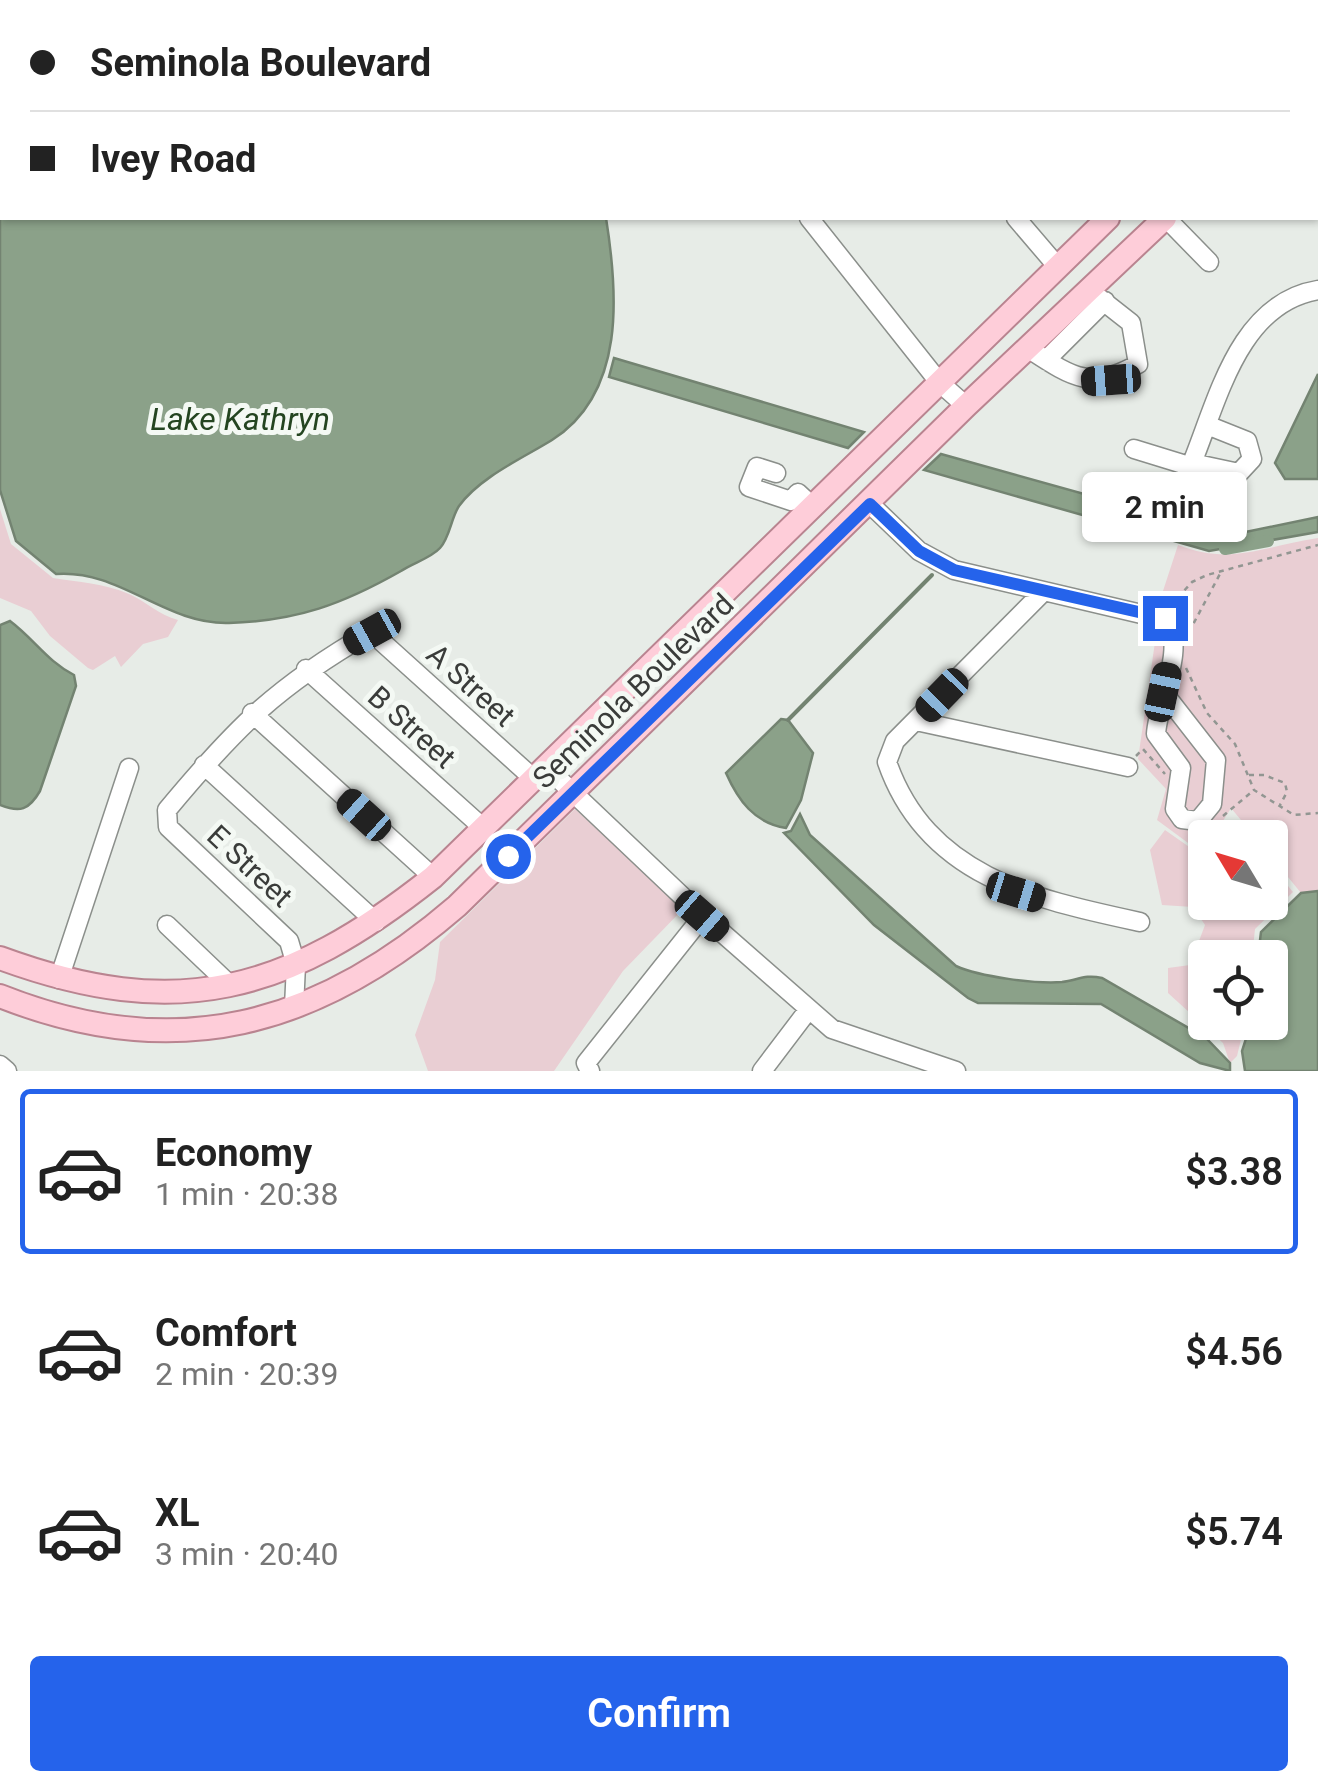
<!DOCTYPE html>
<meta charset="utf-8">
<style>
body{margin:0;font-family:Roboto,sans-serif;background:#f6f6f6;color:#222;height:100vh;display:flex;flex-direction:column;font-size:38px;white-space:nowrap}
*{box-sizing:border-box;margin:0}
p{font-size:32px;color:#767676}
.icon{flex:none;width:55px;height:55px;fill:none;stroke:currentColor;stroke-width:2;stroke-linecap:round;stroke-linejoin:round}
.map{position:relative;height:1071px;overflow:hidden}
.drawer{display:flex;flex-direction:column;background:#fff;flex:1}
.drawer>*{flex:none}
.banner{position:absolute;left:0px;top:0px;width:1320px;height:220px;box-shadow:0 2px 8px #0004;display:grid;align-content:center;height:220px;padding:0 30px;background:#fff}
.needle{width:65px;rotate:308deg}
.buttons{position:absolute;left:1188px;top:820px;display:grid;gap:20px}
.buttons a{display:grid;place-items:center;width:100px;height:100px;border-radius:10px;background:#fff;box-shadow:0 2px 8px #0004;font-size:50px}
.end{position:absolute;width:45px;height:45px;margin:-22px;border:12px solid #2563eb;background:#fff;box-shadow:0 0 0 5px #fff}
.from{border-radius:50%}
.bubble{position:absolute;height:70px;border-radius:10px;background:#fff;box-shadow:0 2px 8px #0004;font-size:32px;font-weight:600;line-height:70px;text-align:center}
.car{position:absolute;width:30px;height:60px;margin:-30px -15px;border-radius:12px;box-shadow:0 0 8px 2px #0007;background:linear-gradient(#222 24%,#8ab4d8 0 40%,#222 0 76%,#8ab4d8 0 86%,#222 0)}
.banner b{display:flex;align-items:center;gap:35px;height:95px;font-size:38px}
.banner b+b{border-top:2px solid #e0e0e0}
.banner i{width:25px;height:25px;background:#222}
ul{padding:18px 0 0;list-style:none}
li{display:flex;align-items:center;gap:30px;height:165px;margin:0 20px 15px;padding:0 10px;border:5px solid transparent;border-radius:10px}
li div{flex:1}
li b{display:block;font-size:38px}
li em{font-style:normal;font-weight:600}
li.selected{border-color:#2563eb}
li>.icon{width:90px;height:90px;stroke-width:1.5}
.primary-button{display:flex;gap:20px;margin-top:auto;padding:20px 30px}
.primary-button a{flex:1;height:115px;border-radius:10px;background:#2563eb;color:#fff;font-size:40px;font-weight:600;line-height:115px;text-align:center}
.map>svg:first-child{display:block}
</style>
<div class="map">
<svg width="1318" height="1071" viewBox="0 0 1318 1071">
<rect width="100%" height="100%" fill="#e7ece7"/>
<path fill="#e9ced3" d="M0,509l11,35 42,34c26,4 50,5 76,16 18,8 30,21 49,26l-10,17 -25,7 -22,23 -6,-11 -22,14 -5,-2 -38,-32 -19,-25 -31,-13z
M1318,538v353l-17,2 -31,-38v-17l-15,-1 -24,-29 -18,29 -8,1 -2,16 -46,-34 9,-31 -28,-30 24,-165 16,-49c54,21 86,1 140,-7z
M575,809l109,99 -61,63 -69,100h-126l-13,-36 20,-55 5,-38z
M1165,830l40,28v44h65v-38l23,28 -38,37 -3,28 -47,1v64l40,1 -8,33 -7,7 -7,-20 -55,-50v-25l22,-3 15,-40 -12,-18 -31,-2 -12,-55z"/>
<path fill="#8ba189" stroke="#738371" stroke-width="2.5" d="M0,0h462l-460,2v216h604c12,75 20,175 -54,222 -29,18 -72,37 -93,66 -8,12 -9,31 -19,42 -9,10 -27,15 -39,23 -58,33 -104,50 -172,52 -64,2 -109,-54 -173,-49l-40,-33 -16,-51z
M614,358l250,74 -16,16 -239,-71z
M1318,374v105h-33l-10,-16z
M941,454l290,81 87,-18v15l-109,19 -285,-81z
M10,621c24,18 38,41 64,54l2,11 -36,105c-11,19 -20,22 -40,14v-180z
M781,719l7,1 25,33 -12,47 -15,28c-32,-5 -48,-28 -60,-55z
M800,814l10,21 146,131c24,11 80,18 106,16 16,-2 23,-8 40,-4l104,60 24,25v8l-30,-8 -99,-59 -123,-1 -10,-5 -94,-73 -90,-92 7,-2z
M1318,891v180h-73l-3,-20 9,-28 19,-1v-64l-12,-1 3,-25 40,-39z"/>
<g fill="none" stroke-linecap="round" stroke-linejoin="round">
<path stroke="#738371" stroke-width="4" d="M788,720l144,-145"/>
<path stroke="#8ba189" stroke-width="12" d="M1225,549l43,-8"/>
<defs>
<path id="minor" d="M686,0l2,2
M875,0l1,2
M1113,2l3,-2
M809,218l130,164 27,24
M1016,218l41,48
M1166,218l43,44
M1029,349c43,28 62,42 109,15l-7,-41 -42,-33
M1046,360l59,-59
M1134,449l52,16 6,-2c26,-64 47,-160 126,-173
M1192,463l47,10 13,-14 -5,-18 -40,-16
M776,473l-19,-6 -8,20 42,14 7,-8 13,12
M870,504l49,47 35,19 213,50c19,29 -9,81 -11,114l25,34 -6,41 7,10 16,2 14,-17 4,-44 -53,-68
M1044,591l-149,150 -8,21c40,115 147,137 253,160
M306,669l175,157
M252,713l181,164
M916,721l212,46
M204,765l172,157
M546,767l157,149 129,113 124,42
M167,925l64,61
M59,979l70,-211
M294,1007l2,-42 -7,-24 -121,-114 -1,-17c69,-83 110,-124 204,-178l163,147
M0,1065l7,6
M590,1071l-4,-8 117,-147
M762,1071l47,-62"/>
<path id="major" d="M0,958c177,65 287,35 433,-81l675,-659
M0,996c176,70 318,30 457,-90l509,-500 199,-188"/>
</defs>
<use href="#minor" stroke="#8b8f8b" stroke-width="21"/>
<use href="#major" stroke="#b98490" stroke-width="26"/>
<path stroke="#929692" stroke-width="2.5" stroke-dasharray="5 5" stroke-linecap="butt" d="M1171,605l21,-23 15,-7 111,-30
M1189,632l32,-60
M1186,668l21,45 28,31 19,46 40,25 24,-2
M1136,756l7,-7 22,25
M1249,775h15l21,8 2,9 -7,13
M1223,816l31,-26"/>
<use href="#minor" stroke="#fff" stroke-width="18"/>
<use href="#major" stroke="#fecdd9" stroke-width="22"/>
</g>
<g fill="none" stroke-linecap="round" stroke-linejoin="round">
<path stroke="#2563eb" stroke-width="12" d="M508,856l362,-352 49,47 35,19 211,48"/>
</g>
<g text-anchor="middle" dominant-baseline="central" stroke-width="10" stroke-linejoin="round" paint-order="stroke">
<g font-size="30" fill="#3a3c3a" stroke="#f4f9f4">
<text transform="translate(471 685) rotate(42)">A Street</text>
<text transform="translate(633 691) rotate(-44)">Seminola Boulevard</text>
<text transform="translate(412 727) rotate(42)">B Street</text>
<text transform="translate(250 866) rotate(43)">E Street</text>
</g>
<g font-size="32" font-style="italic" fill="#244521" stroke="#f4f9f4">
<text x="240" y="419">Lake Kathryn</text>
</g>
</g>
</svg>
<div class="buttons">
<a><svg class="needle" viewBox="-14 -14 28 28"><path d="M0-13l5 13h-10z" fill="#e53935"/><path d="M0 13l5-13h-10z" fill="#767676"/></svg></a>
<a><svg class="icon" aria-label="locate" viewBox="0 0 24 24"><circle cx="12" cy="12" r="6"/><path d="M12 2v4M12 18v4M2 12h4M18 12h4"/></svg></a>
</div>
<i class="end from" style="left:508px;top:856px"></i>
<i class="end" style="left:1165px;top:618px"></i>
<div class="bubble" style="left:1082px;top:472px;width:165px">2 min</div>
<i class="car" style="left:1111px;top:380px;rotate:266deg"></i>
<i class="car" style="left:372px;top:632px;rotate:241deg"></i>
<i class="car" style="left:1163px;top:692px;rotate:12deg"></i>
<i class="car" style="left:942px;top:695px;rotate:224deg"></i>
<i class="car" style="left:364px;top:815px;rotate:312deg"></i>
<i class="car" style="left:1016px;top:892px;rotate:107deg"></i>
<i class="car" style="left:702px;top:916px;rotate:131deg"></i>
<div class="banner">
<b><i class="from"></i>Seminola Boulevard</b>
<b><i></i>Ivey Road</b>
</div>
</div>
<section class="drawer">
<ul>
<li class="selected"><svg class="icon" aria-label="car" viewBox="0 0 24 24"><path d="M5 17H2v-5l4-1 3-4h7l3 4 3 1v5h-3M9 17h6M6 11h13"/><circle cx="7" cy="17" r="2"/><circle cx="17" cy="17" r="2"/></svg><div><b>Economy</b><p>1 min · 20:38</p></div><em>$3.38</em></li>
<li><svg class="icon" aria-label="car" viewBox="0 0 24 24"><path d="M5 17H2v-5l4-1 3-4h7l3 4 3 1v5h-3M9 17h6M6 11h13"/><circle cx="7" cy="17" r="2"/><circle cx="17" cy="17" r="2"/></svg><div><b>Comfort</b><p>2 min · 20:39</p></div><em>$4.56</em></li>
<li><svg class="icon" aria-label="car" viewBox="0 0 24 24"><path d="M5 17H2v-5l4-1 3-4h7l3 4 3 1v5h-3M9 17h6M6 11h13"/><circle cx="7" cy="17" r="2"/><circle cx="17" cy="17" r="2"/></svg><div><b>XL</b><p>3 min · 20:40</p></div><em>$5.74</em></li>
</ul>
<div class="primary-button"><a>Confirm</a></div>
</section>
